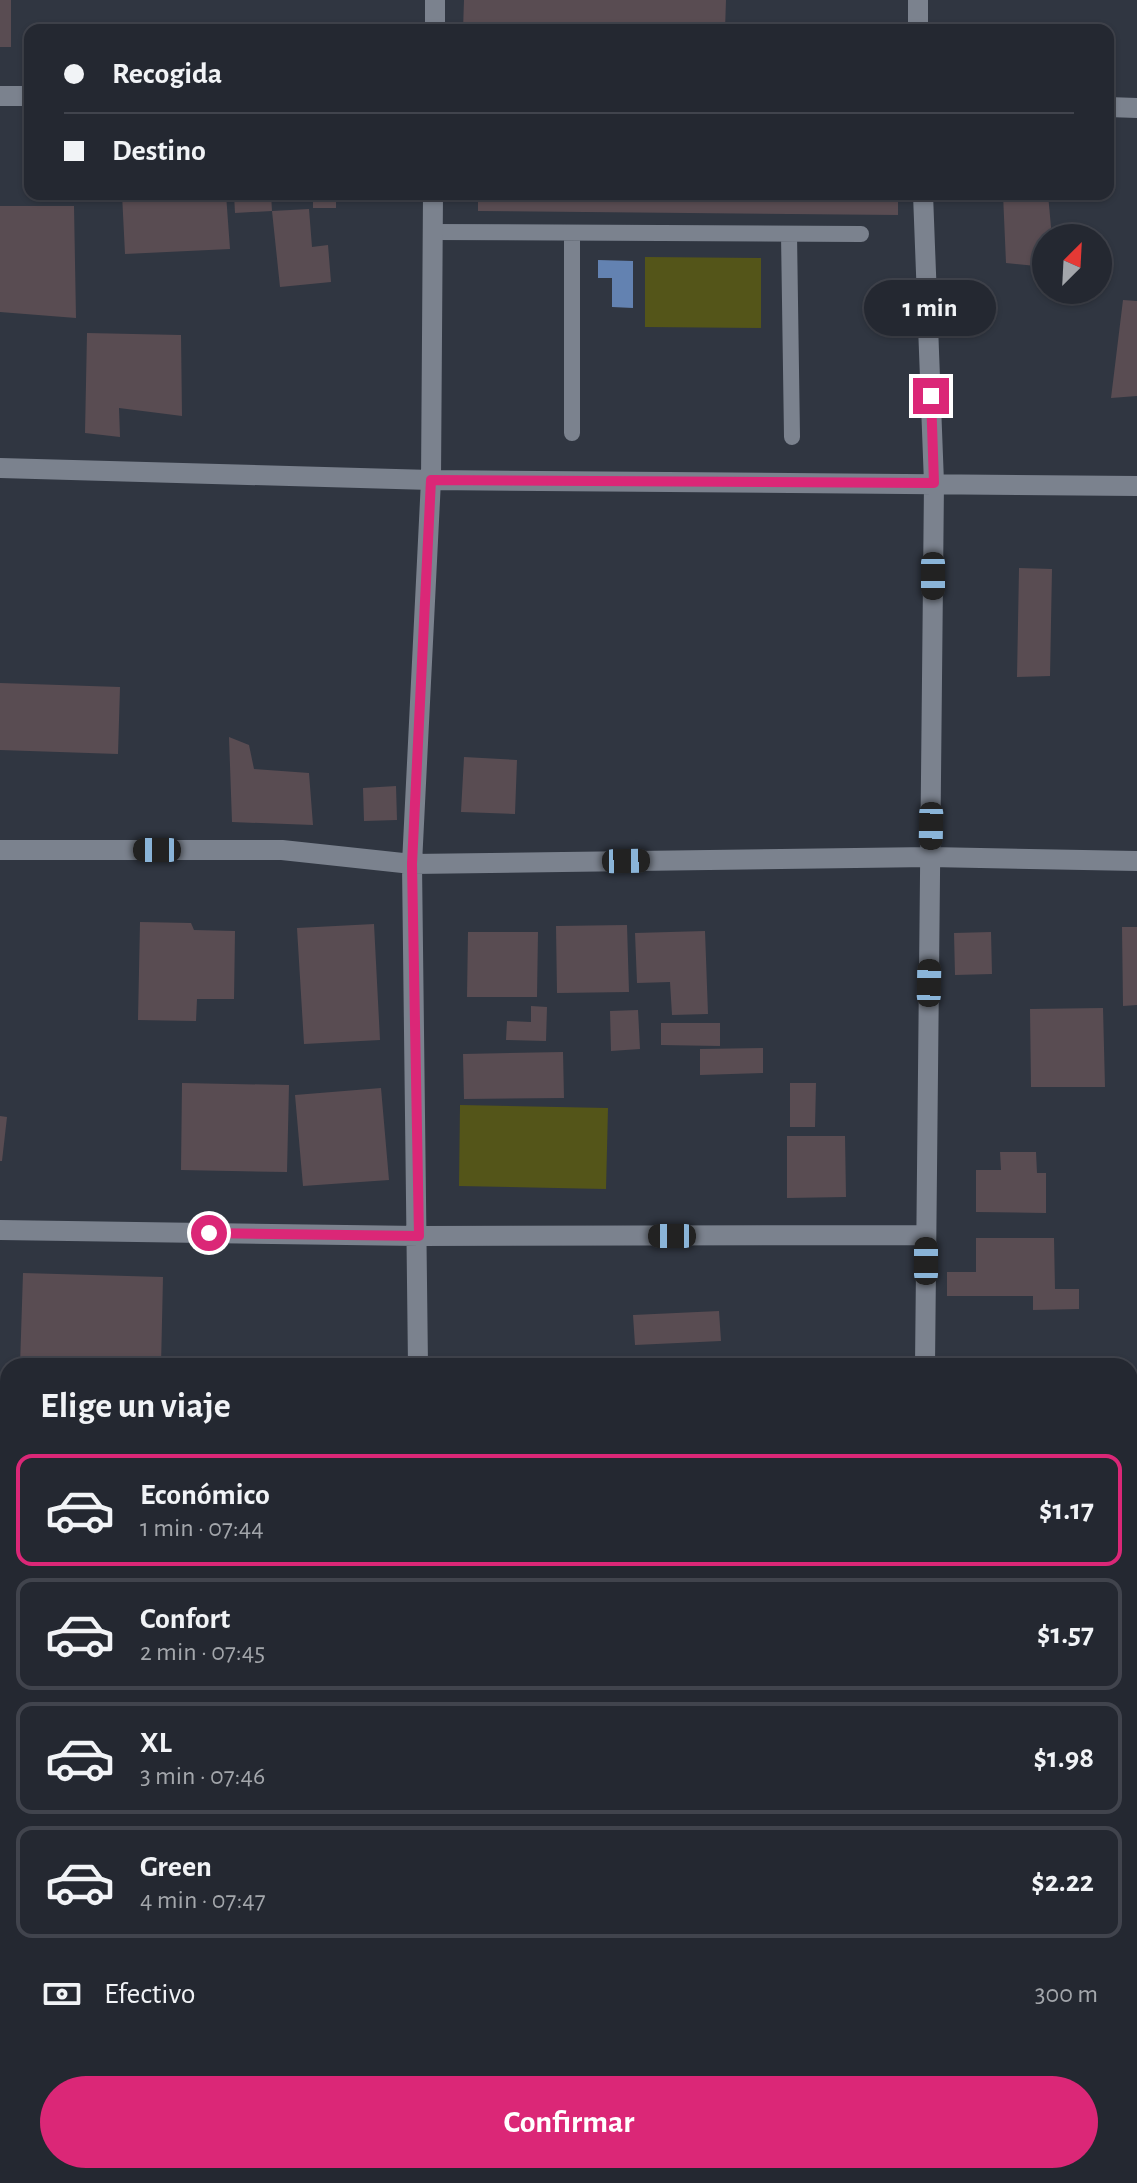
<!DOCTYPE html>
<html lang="es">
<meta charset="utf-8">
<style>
body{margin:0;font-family:"Alegreya Sans",sans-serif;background:#2c3039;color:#f1f3f6;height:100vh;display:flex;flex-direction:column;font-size:30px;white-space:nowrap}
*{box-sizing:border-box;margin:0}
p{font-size:26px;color:#a3a6ab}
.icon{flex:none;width:44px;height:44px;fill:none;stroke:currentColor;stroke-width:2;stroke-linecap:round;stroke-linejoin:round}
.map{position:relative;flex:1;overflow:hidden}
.side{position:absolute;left:0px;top:1358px;width:1138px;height:826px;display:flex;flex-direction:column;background:#242831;border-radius:24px 24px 0 0;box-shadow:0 2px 6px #0004,0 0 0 2px #41444d}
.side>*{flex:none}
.hud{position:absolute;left:24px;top:24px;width:1090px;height:176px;border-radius:16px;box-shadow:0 2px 6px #0004,0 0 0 2px #41444d;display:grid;align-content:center;height:176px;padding:0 40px;background:#242831}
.needle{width:52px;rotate:24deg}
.tools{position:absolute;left:1032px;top:224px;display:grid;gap:16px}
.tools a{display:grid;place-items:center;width:80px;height:80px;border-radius:50%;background:#242831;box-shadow:0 2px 6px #0004,0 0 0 2px #41444d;font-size:40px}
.end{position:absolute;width:36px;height:36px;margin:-18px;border:10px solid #db2777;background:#fff;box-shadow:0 0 0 4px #fff}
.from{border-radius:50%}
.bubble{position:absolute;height:56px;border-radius:28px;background:#242831;box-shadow:0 2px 6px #0004,0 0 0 2px #41444d;font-size:26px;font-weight:700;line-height:56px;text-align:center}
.car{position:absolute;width:24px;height:48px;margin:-24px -12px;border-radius:10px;box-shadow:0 0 6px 2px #0007;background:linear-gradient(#222 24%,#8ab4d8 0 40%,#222 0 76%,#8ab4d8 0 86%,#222 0)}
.hud b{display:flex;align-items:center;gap:28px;height:76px;font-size:30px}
.hud b+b{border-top:2px solid #41444d}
.hud i{width:20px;height:20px;background:#f1f3f6}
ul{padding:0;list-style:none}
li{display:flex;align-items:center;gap:24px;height:112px;margin:0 16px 12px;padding:0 24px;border:4px solid #41444d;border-radius:16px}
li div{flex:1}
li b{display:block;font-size:30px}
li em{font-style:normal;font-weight:700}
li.on{border-color:#db2777}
li>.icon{width:72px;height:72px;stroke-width:1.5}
h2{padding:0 40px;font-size:36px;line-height:96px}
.pay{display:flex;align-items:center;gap:20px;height:88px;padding:0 40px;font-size:30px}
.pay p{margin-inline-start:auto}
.cta{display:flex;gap:16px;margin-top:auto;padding:16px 40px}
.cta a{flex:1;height:92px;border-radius:48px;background:#db2777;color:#fff;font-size:32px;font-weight:700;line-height:92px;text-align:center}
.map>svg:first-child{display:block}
</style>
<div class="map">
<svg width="1137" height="2183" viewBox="0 0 1137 2183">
<rect width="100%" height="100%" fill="#303641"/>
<path fill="#545519" d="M645,257l116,1v70l-116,-1z
M460,1105l148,3 -2,81 -147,-3z"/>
<path fill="#6382b1" d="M598,260l35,1v47l-21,-1v-29h-14z"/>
<path fill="#594c52" d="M0,0h11v47h-11z
M464,0h262l-1,30h-262z
M122,194h104l4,55 -105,5z
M234,194h37l1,17 37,-2 3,38 16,-2 3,37 -51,5 -8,-76 -37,2z
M313,194h23v14h-23z
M478,194h420v21l-420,-4z
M1003,194h45l4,44h-6v29l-40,-4z
M0,206h74l2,112 -76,-6z
M1123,300l14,1v95l-26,2z
M87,333l94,2 1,81 -63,-8 1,29 -35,-4z
M1019,568l33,1 -2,107 -33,1z
M0,683l120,4 -2,67 -118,-4z
M229,737l20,8 5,24 55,4 4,52 -81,-3z
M464,757l53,3 -2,54 -54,-2z
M396,786l1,34 -33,1 -1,-33z
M140,922l51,1 3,7 41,1 -1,68h-37l-1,22 -58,-1z
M374,924l6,116 -76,4 -7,-116z
M627,925l2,67 -72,1 -1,-67z
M1122,927h15v78l-14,1z
M705,931l3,83 -36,1 -2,-33 -33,1 -2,-50z
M468,932h70l-1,65h-70z
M991,932l1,42 -37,1 -1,-42z
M531,1006l16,1 -1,34 -40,-1 1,-19 24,1z
M1103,1008l2,79h-74l-1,-78z
M638,1010l2,39 -29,2 -1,-40z
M661,1023h59v23l-59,-1z
M763,1048v25l-63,2v-26z
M563,1052l1,46 -100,1 -1,-45z
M182,1083l107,2 -2,87 -106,-2z
M790,1083h26l-1,44h-25z
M381,1088l8,92 -86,6 -8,-91z
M0,1116l7,1 -5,44h-2z
M787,1136h58l1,61 -59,1z
M1000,1152h36l1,21h9v40l-70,-1v-42h25z
M976,1238h78l1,51h24v20l-46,1v-14h-86v-24h29z
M23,1273l140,4 -2,89h-141z
M719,1311l2,30 -86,4 -2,-30z
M217,1361l115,1v4h-115z
M1137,1596v46l-7,-5v-32z
M0,1611l8,1 -3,88h-5z
M1130,1741l7,5v18l-7,11z
M1130,1823l7,4v30l-7,10z
M1137,1867v46l-7,-3v-30z
M82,2176h103v7h-103z"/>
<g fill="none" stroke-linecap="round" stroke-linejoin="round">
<path stroke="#7b828e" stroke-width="16" d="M432,232l429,2
M789,234l3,203
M572,433v-199"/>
<path stroke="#7b828e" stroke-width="20" d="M918,0v30
M435,30v-30
M0,96h30
M1108,107l29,1
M923,194l11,289 -9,883
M0,468l431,12 706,6
M0,850h282l130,14 518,-7 207,4
M0,1230l419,6 507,-1
M418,1366l-6,-502 19,-384 2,-286
M1130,1468l7,-11
M0,1520h8
M1130,1689l7,6
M0,1801h8
M216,2183v-7
M917,2183l1,-7"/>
</g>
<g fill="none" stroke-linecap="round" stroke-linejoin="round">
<path stroke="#db2777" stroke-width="10" d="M209,1233l210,3 -7,-372 19,-384 503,3 -3,-87"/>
</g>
</svg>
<div class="tools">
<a><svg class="needle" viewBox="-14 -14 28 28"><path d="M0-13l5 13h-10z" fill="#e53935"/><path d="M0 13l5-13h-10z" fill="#a3a6ab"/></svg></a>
</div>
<i class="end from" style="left:209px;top:1233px"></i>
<i class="end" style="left:931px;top:396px"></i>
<div class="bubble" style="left:864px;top:280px;width:132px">1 min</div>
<i class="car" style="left:933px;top:576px;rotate:180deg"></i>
<i class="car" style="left:931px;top:826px;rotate:181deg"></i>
<i class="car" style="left:157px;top:850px;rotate:270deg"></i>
<i class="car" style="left:626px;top:861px;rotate:89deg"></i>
<i class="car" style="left:929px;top:983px;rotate:1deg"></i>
<i class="car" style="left:672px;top:1236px;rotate:270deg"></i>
<i class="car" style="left:926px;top:1261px;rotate:0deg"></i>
<div class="hud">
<b><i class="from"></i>Recogida</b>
<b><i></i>Destino</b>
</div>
<section class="side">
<h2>Elige un viaje</h2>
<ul>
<li class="on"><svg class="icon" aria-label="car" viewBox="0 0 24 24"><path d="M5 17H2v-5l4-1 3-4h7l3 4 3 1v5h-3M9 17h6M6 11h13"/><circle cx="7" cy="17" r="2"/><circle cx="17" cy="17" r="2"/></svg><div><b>Económico</b><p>1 min · 07:44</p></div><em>$1.17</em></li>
<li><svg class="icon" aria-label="car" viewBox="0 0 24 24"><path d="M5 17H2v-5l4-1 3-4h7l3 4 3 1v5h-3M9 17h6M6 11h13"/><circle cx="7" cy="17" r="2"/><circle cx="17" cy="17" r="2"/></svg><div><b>Confort</b><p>2 min · 07:45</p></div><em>$1.57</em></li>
<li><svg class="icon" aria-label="car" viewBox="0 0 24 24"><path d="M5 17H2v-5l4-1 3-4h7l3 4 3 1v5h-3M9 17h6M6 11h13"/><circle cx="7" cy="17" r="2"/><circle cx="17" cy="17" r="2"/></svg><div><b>XL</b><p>3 min · 07:46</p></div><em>$1.98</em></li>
<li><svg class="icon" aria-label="car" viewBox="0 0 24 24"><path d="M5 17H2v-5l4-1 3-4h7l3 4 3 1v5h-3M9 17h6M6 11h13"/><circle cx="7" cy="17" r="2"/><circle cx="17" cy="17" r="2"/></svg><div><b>Green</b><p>4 min · 07:47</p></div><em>$2.22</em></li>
</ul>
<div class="pay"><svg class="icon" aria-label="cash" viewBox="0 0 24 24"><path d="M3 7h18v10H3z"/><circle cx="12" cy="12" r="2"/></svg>Efectivo<p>300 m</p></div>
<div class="cta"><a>Confirmar</a></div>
</section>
</div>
